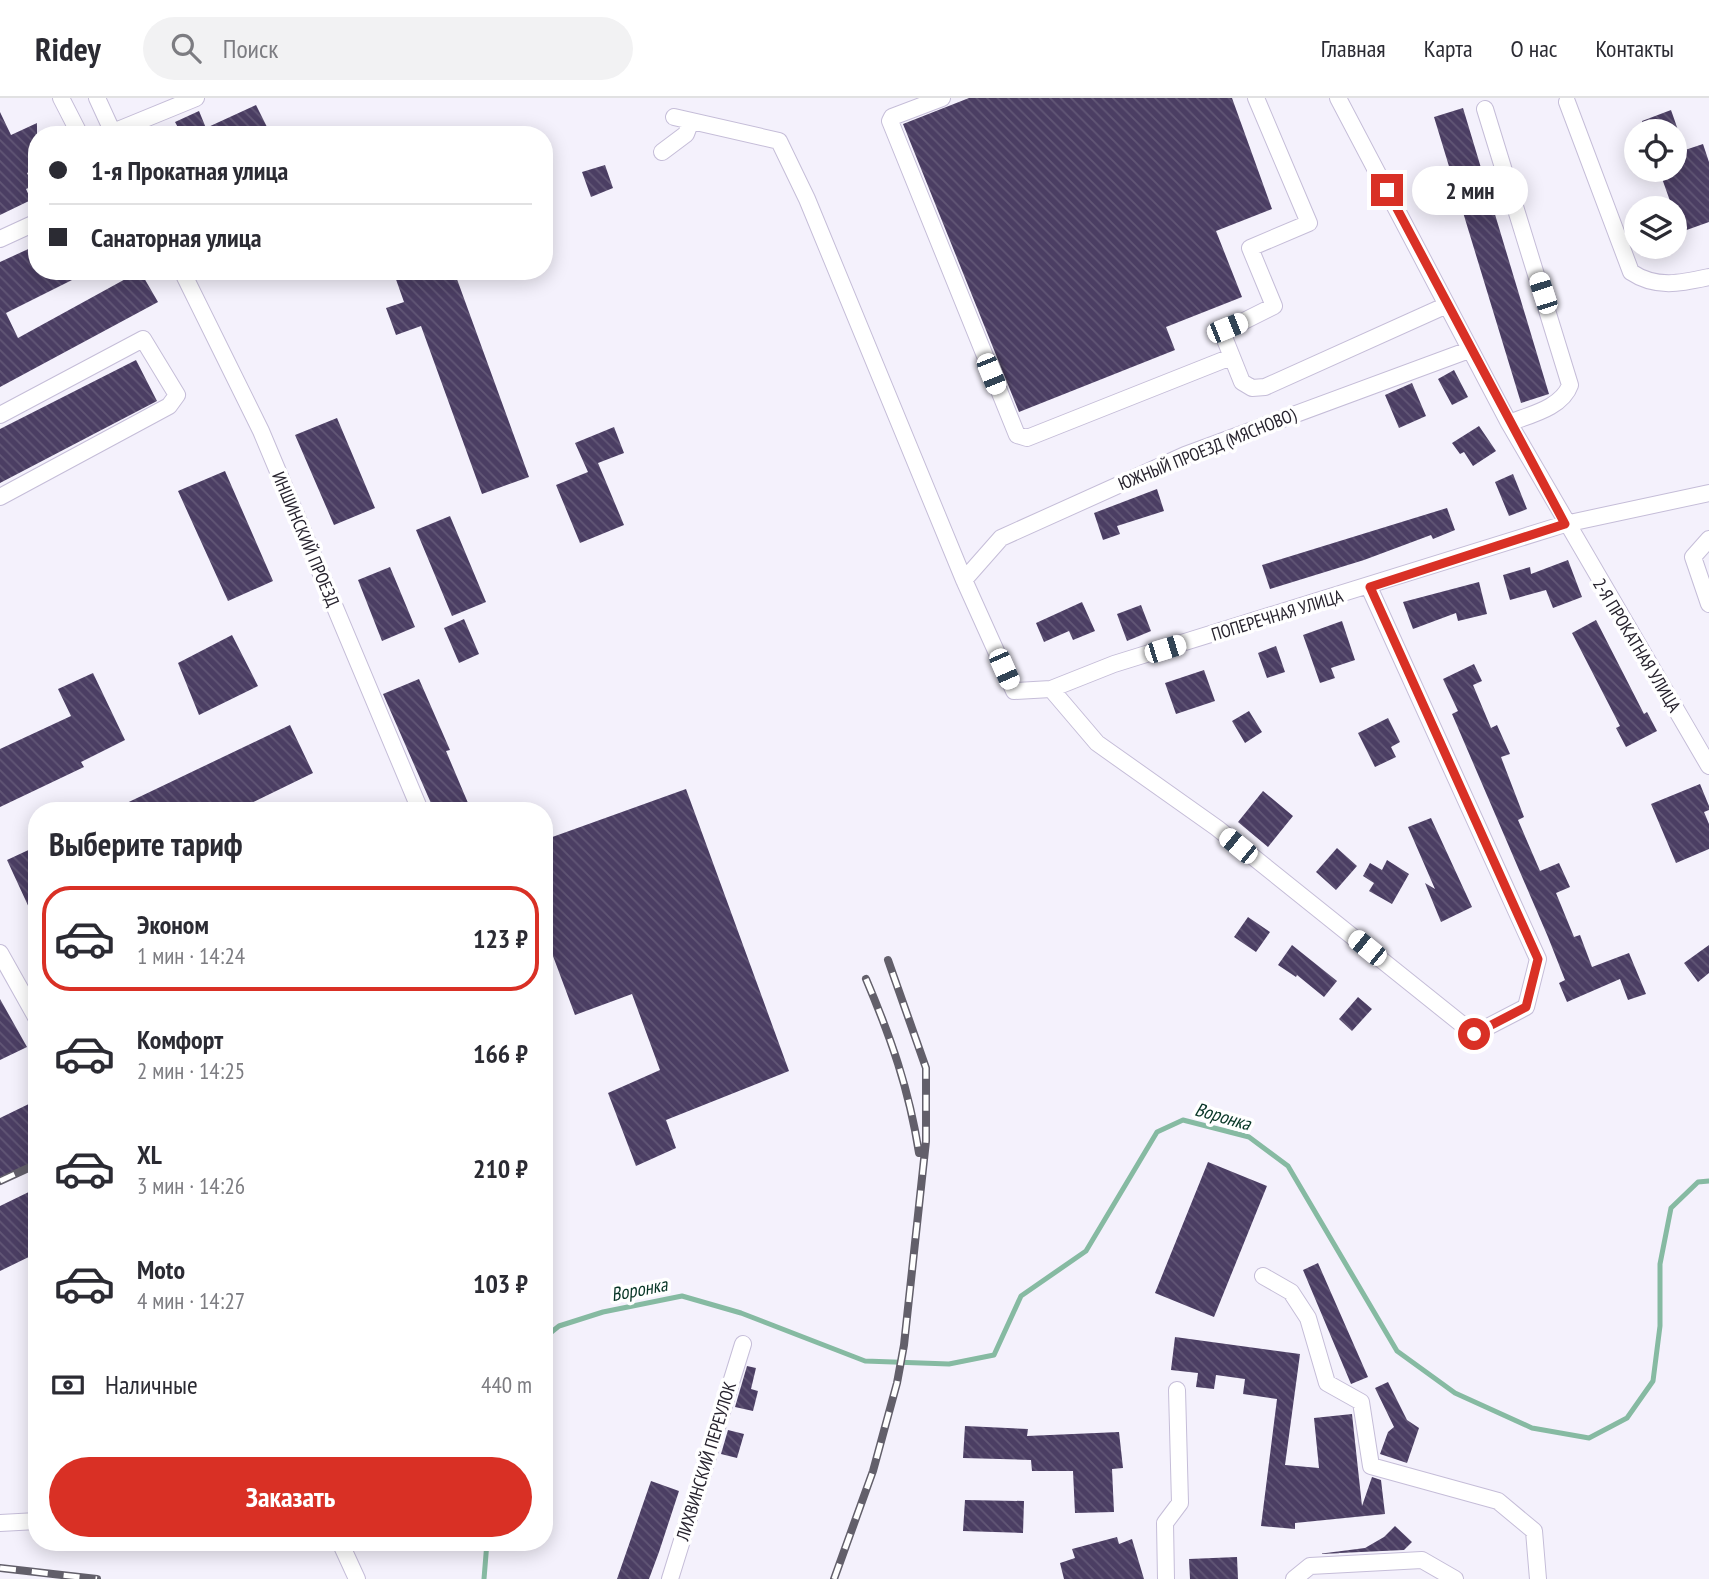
<!DOCTYPE html>
<html lang="ru">
<meta charset="utf-8">
<style>
body{margin:0;font-family:"PT Sans Narrow",sans-serif;background:#f2f2f3;color:#2b2b33;height:100vh;display:flex;flex-direction:column;font-size:26px;white-space:nowrap}
*{box-sizing:border-box;margin:0}
p{font-size:23px;color:#7c7c81}
.icon{flex:none;width:38px;height:38px;fill:none;stroke:currentColor;stroke-width:2;stroke-linecap:round;stroke-linejoin:round}
.map{position:relative;flex:1;overflow:hidden}
.panel{position:absolute;left:28px;top:704px;width:525px;height:749px;display:flex;flex-direction:column;background:#fff;border-radius:28px;box-shadow:0 4px 18px #0003}
.panel>*{flex:none}
.top-card{position:absolute;left:28px;top:28px;width:525px;height:154px;border-radius:28px;box-shadow:0 4px 18px #0003;display:grid;align-content:center;height:154px;padding:0 21px;background:#fff}
.controls{position:absolute;left:1624px;top:21px;display:grid;gap:14px}
.controls a{display:grid;place-items:center;width:63px;height:63px;border-radius:50%;background:#fff;box-shadow:0 4px 18px #0003;font-size:35px}
.end{position:absolute;width:32px;height:32px;margin:-16px;border:9px solid #d93025;background:#fff;box-shadow:0 0 0 4px #fff}
.from{border-radius:50%}
.bubble{position:absolute;height:49px;border-radius:24px;background:#fff;box-shadow:0 4px 18px #0003;font-size:23px;font-weight:600;line-height:49px;text-align:center}
.car{position:absolute;width:21px;height:42px;margin:-21px -10px;border-radius:9px;box-shadow:0 0 5px 2px #0007;background:linear-gradient(#fff 24%,#345 0 40%,#fff 0 76%,#345 0 86%,#fff 0)}
.top-card b{display:flex;align-items:center;gap:24px;height:66px;font-size:26px}
.top-card b+b{border-top:2px solid #e1e1e2}
.top-card i{width:18px;height:18px;background:#2b2b33}
ul{padding:0;list-style:none}
li{display:flex;align-items:center;gap:21px;height:105px;margin:0 14px 10px;padding:0 7px;border:4px solid transparent;border-radius:28px}
li div{flex:1}
li b{display:block;font-size:26px}
li em{font-style:normal;font-weight:600}
li.current{border-color:#d93025}
li>.icon{width:63px;height:63px;stroke-width:1.5}
h2{padding:0 21px;font-size:32px;line-height:84px}
.pay{display:flex;align-items:center;gap:18px;height:77px;padding:0 21px;font-size:26px}
.pay p{margin-inline-start:auto}
.primary-button{display:flex;gap:14px;margin-top:auto;padding:14px 21px}
.primary-button a{flex:1;height:80px;border-radius:42px;background:#d93025;color:#fff;font-size:28px;font-weight:600;line-height:80px;text-align:center}
header{display:flex;align-items:center;gap:42px;box-sizing:border-box;height:98px;padding:0 35px;background:#fff;border-bottom:2px solid #e1e1e2}
header strong{font-size:33px}
nav{display:flex;gap:38px;margin-inline-start:auto;font-size:24px}
.search{width:490px;height:63px;background:#f2f2f3;display:flex;align-items:center;gap:18px;box-sizing:border-box;padding:0 24px;border-radius:38px;color:#7c7c81;font-size:26px}
.map>svg:first-child{display:block}
</style>
<header>
<strong>Ridey</strong>
<div class="search"><svg class="icon" aria-label="search" viewBox="0 0 24 24"><circle cx="10" cy="10" r="6"/><path d="M15 15l6 6"/></svg>Поиск</div>
<nav><a>Главная</a><a>Карта</a><a>О нас</a><a>Контакты</a></nav>
</header>
<div class="map">
<svg width="1709" height="1481" viewBox="0 0 1709 1481">
<defs>
<pattern id="building-back-hatch" width="6" height="6" patternUnits="userSpaceOnUse" patternTransform="scale(1.75)"><rect width="6" height="6" fill="#4b3e63"/><path d="M-1 5l2 2M0 0l6 6M5-1l2 2" fill="none" stroke="#625776"/></pattern>
</defs>
<rect width="100%" height="100%" fill="#f4f1fc"/>
<g fill="none" stroke-linecap="round" stroke-linejoin="round">
<path stroke="#86baa2" stroke-width="5" d="M544,1240l15,-12 44,-14 79,-16 59,17 124,48 84,3 45,-9 27,-59 65,-45 71,-119 26,-12 66,17 39,29 109,185 58,42 77,35 57,10 38,-20 26,-37 7,-55v-62l11,-56 27,-26 11,-1
M484,1481l3,-37"/>
</g>
<path fill="url(#building-back-hatch)" d="M969,0h263l40,111 -56,22 26,66 -76,30 9,23 -156,62 -116,-288z
M256,7l15,30h-89l-7,-13 24,-11 7,17z
M1463,10l86,286 -28,9 -87,-286z
M1671,12l14,40 18,-6 6,18v60l-28,10 -22,-62h16v-39h-30l-3,-10z
M0,14l11,23 26,-12v45l-10,5 6,13 -7,3 5,11 -31,15z
M605,67l8,23 -22,9 -9,-25z
M37,147v26h53l-84,42 12,25 122,-67 18,31 -158,85v-125z
M393,173h61l75,206 -47,17 -61,-168 -25,9 -10,-27 18,-6z
M136,262l21,41 -157,82v-54z
M1454,272l14,27 -16,8 -14,-26z
M1412,285l14,33 -27,12 -14,-33z
M337,320l38,90 -41,17 -39,-90z
M1479,328l17,25 -23,15 -9,-14 -4,2 -8,-11z
M614,329l10,26 -26,10 26,62 -44,18 -24,-58 32,-13 -13,-29z
M225,373l48,110 -45,20 -50,-110z
M1513,376l14,35 -18,7 -14,-34z
M1157,391l7,22 -47,15 3,8 -17,6 -9,-27z
M1447,410l8,22 -22,9 -2,-4 -67,25 -94,29 -8,-24z
M450,418l36,86 -34,14 -36,-86z
M1568,462l14,37 -29,11 -7,-18 -36,10 -7,-25 27,-8 1,7z
M390,469l25,60 -33,14 -24,-61z
M1479,484l8,32 -29,7 -2,-8 -43,16 -10,-27z
M1082,504l13,29 -22,9 -4,-9 -25,11 -8,-19z
M1141,507l10,26 -24,10 -10,-27z
M464,521l15,35 -20,9 -15,-35z
M1596,522l48,94 3,-2 10,19 -31,16 -10,-19 4,-2 -48,-93z
M1342,523l13,39 -24,8 4,10 -15,5 -17,-48z
M232,537l26,51 -59,29 -21,-52z
M1276,548l9,26 -18,6 -9,-25z
M1474,566l8,17 -9,4 18,43 6,-3 13,29 -9,3 23,60 -6,3 22,51 19,-8 11,24 -14,6 18,44 6,-2 12,32 37,-14 17,41 -18,6 -8,-21 -53,23 -8,-19 6,-3 -17,-43 -96,-223 6,-3 -15,-32z
M1204,572l11,31 -39,13 -11,-31z
M93,575l32,67 -44,22 3,5 -84,40v-58l71,-33 -13,-27z
M419,581l31,71 -4,1 25,59h-37l-51,-116z
M1249,613l13,21 -17,11 -13,-22z
M1388,620l12,24 -9,5 5,10 -21,10 -17,-34z
M290,627l23,48 -76,37h-125z
M1700,686l9,22v4l-5,2 5,12v25l-33,14 -25,-59z
M686,691l103,282 -123,49 10,28 -40,18 -28,-73 52,-23 -28,-76 -57,21 -31,-83v-92z
M1263,693l30,25 -25,31 -30,-25z
M1431,720l41,89 -31,15 -16,-39 10,6 -27,-62z
M37,748v79l-30,-65z
M1337,750l20,18 -21,24 -20,-18z
M1387,762l22,14 -17,30 -23,-13 5,-8 -11,-7 7,-13 12,7z
M1248,819l22,15 -14,20 -22,-15z
M1292,847l45,36 -13,16 -27,-22 -1,2 -18,-12z
M1709,847v28l-11,9 -14,-19z
M1358,899l14,12 -20,22 -13,-12z
M0,901l27,48 -27,13z
M37,1002v60l-37,19v-61z
M1208,1064l59,24 -53,131 -59,-24z
M37,1090v65l-37,18v-65z
M1318,1165l50,114 -17,7 -48,-114z
M1175,1239l125,17 -15,111 34,3 -5,-50 38,-4 10,92 10,-29 9,3 4,34 -90,9v6l-34,-3 16,-127 -34,-5 2,-15 -29,-4 -2,14 -18,-2 2,-14 -27,-3z
M747,1268l9,2 -5,21 7,2 -5,20 -18,-4z
M1388,1284l19,38 12,8 -12,35 -27,-9 8,-22 6,-5 -19,-39z
M965,1328l63,3 -1,7 92,-4 4,36 -11,1 2,43 -39,1 -2,-42h-41l-1,-11 -68,-2z
M728,1332l16,4 -7,24 -16,-4z
M651,1383l28,10 -20,61 -10,27h-32z
M965,1402l59,1 -1,32 -60,-2z
M1395,1428l17,16 -8,8 -86,4 47,-6 19,-11z
M1117,1439l2,7 13,-5 12,40h-80l-4,-16 15,-5 -3,-9z
M1237,1459l1,22h-48l-1,-20z"/>
<g fill="none" stroke-linecap="round" stroke-linejoin="round">
<defs>
<path id="minor" d="M61,0l19,37
M97,0l17,37
M942,0l-50,19 -2,4 127,314 10,3 204,-81
M1256,0l53,125 -59,25 24,58 -52,26 20,50 10,6 13,-1 182,-82
M1338,0l171,325 200,343
M1567,4l64,170c25,17 51,11 78,5
M1485,11l85,276c-8,23 -41,30 -61,38
M674,19l105,24 28,58 157,381 50,111 37,-2 63,-25 451,-140 144,-31
M113,34l83,-34
M662,54l24,-18 5,-13
M0,141l37,-17
M182,173l79,160 159,379
M0,317l143,-76 34,56 -8,11 -169,91
M1709,441l-16,18 16,47
M964,482l37,-42 184,-83 284,-105
M1051,591l46,54 120,85 257,206 52,-27 12,-48 -169,-372
M0,855l37,66
M1263,1178l28,16 17,26 19,65 34,19 10,64 127,35 36,30 4,48
M0,1425l37,-2
M340,1444l17,37
M670,1481l73,-235
M1166,1481l-1,-56 15,-20 -3,-113
M1294,1481l16,-13 112,-6 33,19"/>
</defs>
<use href="#minor" stroke="#c5bdd8" stroke-width="18"/>
<use href="#minor" stroke="#fff" stroke-width="16"/>
<defs>
<path id="rail" d="M866,881c25,59 43,110 53,174
M0,1083l37,-17
M0,1470l97,11
M834,1481l39,-108 24,-88 7,-38 22,-204v-73l-38,-108"/>
</defs>
<use href="#rail" stroke="#625f6a" stroke-width="8"/>
<use href="#rail" stroke="#fff" stroke-width="5" stroke-dasharray="16" stroke-linecap="butt"/>
</g>
<g fill="none" stroke-linecap="round" stroke-linejoin="round">
<path stroke="#d93025" stroke-width="9" d="M1387,92l178,334 -195,63 168,372 -12,48 -52,27"/>
</g>
<g text-anchor="middle" dominant-baseline="central" stroke-width="7" stroke-linejoin="round" paint-order="stroke">
<g font-size="18" fill="#27232e" stroke="#fff">
<text transform="translate(1207 351) rotate(-22)">ЮЖНЫЙ ПРОЕЗД (МЯСНОВО)</text>
<text transform="translate(306 441) rotate(67)">ИНШИНСКИЙ ПРОЕЗД</text>
<text transform="translate(1277 517) rotate(-17)">ПОПЕРЕЧНАЯ УЛИЦА</text>
<text transform="translate(1637 547) rotate(59)">2-Я ПРОКАТНАЯ УЛИЦА</text>
<text transform="translate(706 1363) rotate(-73)">ЛИХВИНСКИЙ ПЕРЕУЛОК</text>
</g>
<g font-size="19" font-style="italic" fill="#073525" stroke="#fff">
<text transform="translate(1223 1018) rotate(16)">Воронка</text>
<text transform="translate(639 1191) rotate(-11)">Воронка</text>
</g>
</g>
</svg>
<div class="controls">
<a><svg class="icon" aria-label="locate" viewBox="0 0 24 24"><circle cx="12" cy="12" r="6"/><path d="M12 2v4M12 18v4M2 12h4M18 12h4"/></svg></a>
<a><svg class="icon" aria-label="layers" viewBox="0 0 24 24"><path d="M12 4l9 5-9 5-9-5zM3 14l9 5 9-5"/></svg></a>
</div>
<i class="end from" style="left:1474px;top:936px"></i>
<i class="end" style="left:1387px;top:92px"></i>
<div class="bubble" style="left:1412px;top:68px;width:116px">2 мин</div>
<i class="car" style="left:1543px;top:195px;rotate:342deg"></i>
<i class="car" style="left:1227px;top:230px;rotate:68deg"></i>
<i class="car" style="left:991px;top:276px;rotate:158deg"></i>
<i class="car" style="left:1165px;top:551px;rotate:73deg"></i>
<i class="car" style="left:1004px;top:571px;rotate:156deg"></i>
<i class="car" style="left:1238px;top:748px;rotate:309deg"></i>
<i class="car" style="left:1367px;top:850px;rotate:309deg"></i>
<div class="top-card">
<b><i class="from"></i>1-я Прокатная улица</b>
<b><i></i>Санаторная улица</b>
</div>
<section class="panel">
<h2>Выберите тариф</h2>
<ul>
<li class="current"><svg class="icon" aria-label="car" viewBox="0 0 24 24"><path d="M5 17H2v-5l4-1 3-4h7l3 4 3 1v5h-3M9 17h6M6 11h13"/><circle cx="7" cy="17" r="2"/><circle cx="17" cy="17" r="2"/></svg><div><b>Эконом</b><p>1 мин · 14:24</p></div><em>123 ₽</em></li>
<li><svg class="icon" aria-label="car" viewBox="0 0 24 24"><path d="M5 17H2v-5l4-1 3-4h7l3 4 3 1v5h-3M9 17h6M6 11h13"/><circle cx="7" cy="17" r="2"/><circle cx="17" cy="17" r="2"/></svg><div><b>Комфорт</b><p>2 мин · 14:25</p></div><em>166 ₽</em></li>
<li><svg class="icon" aria-label="car" viewBox="0 0 24 24"><path d="M5 17H2v-5l4-1 3-4h7l3 4 3 1v5h-3M9 17h6M6 11h13"/><circle cx="7" cy="17" r="2"/><circle cx="17" cy="17" r="2"/></svg><div><b>XL</b><p>3 мин · 14:26</p></div><em>210 ₽</em></li>
<li><svg class="icon" aria-label="car" viewBox="0 0 24 24"><path d="M5 17H2v-5l4-1 3-4h7l3 4 3 1v5h-3M9 17h6M6 11h13"/><circle cx="7" cy="17" r="2"/><circle cx="17" cy="17" r="2"/></svg><div><b>Moto</b><p>4 мин · 14:27</p></div><em>103 ₽</em></li>
</ul>
<div class="pay"><svg class="icon" aria-label="cash" viewBox="0 0 24 24"><path d="M3 7h18v10H3z"/><circle cx="12" cy="12" r="2"/></svg>Наличные<p>440 m</p></div>
<div class="primary-button"><a>Заказать</a></div>
</section>
</div>
